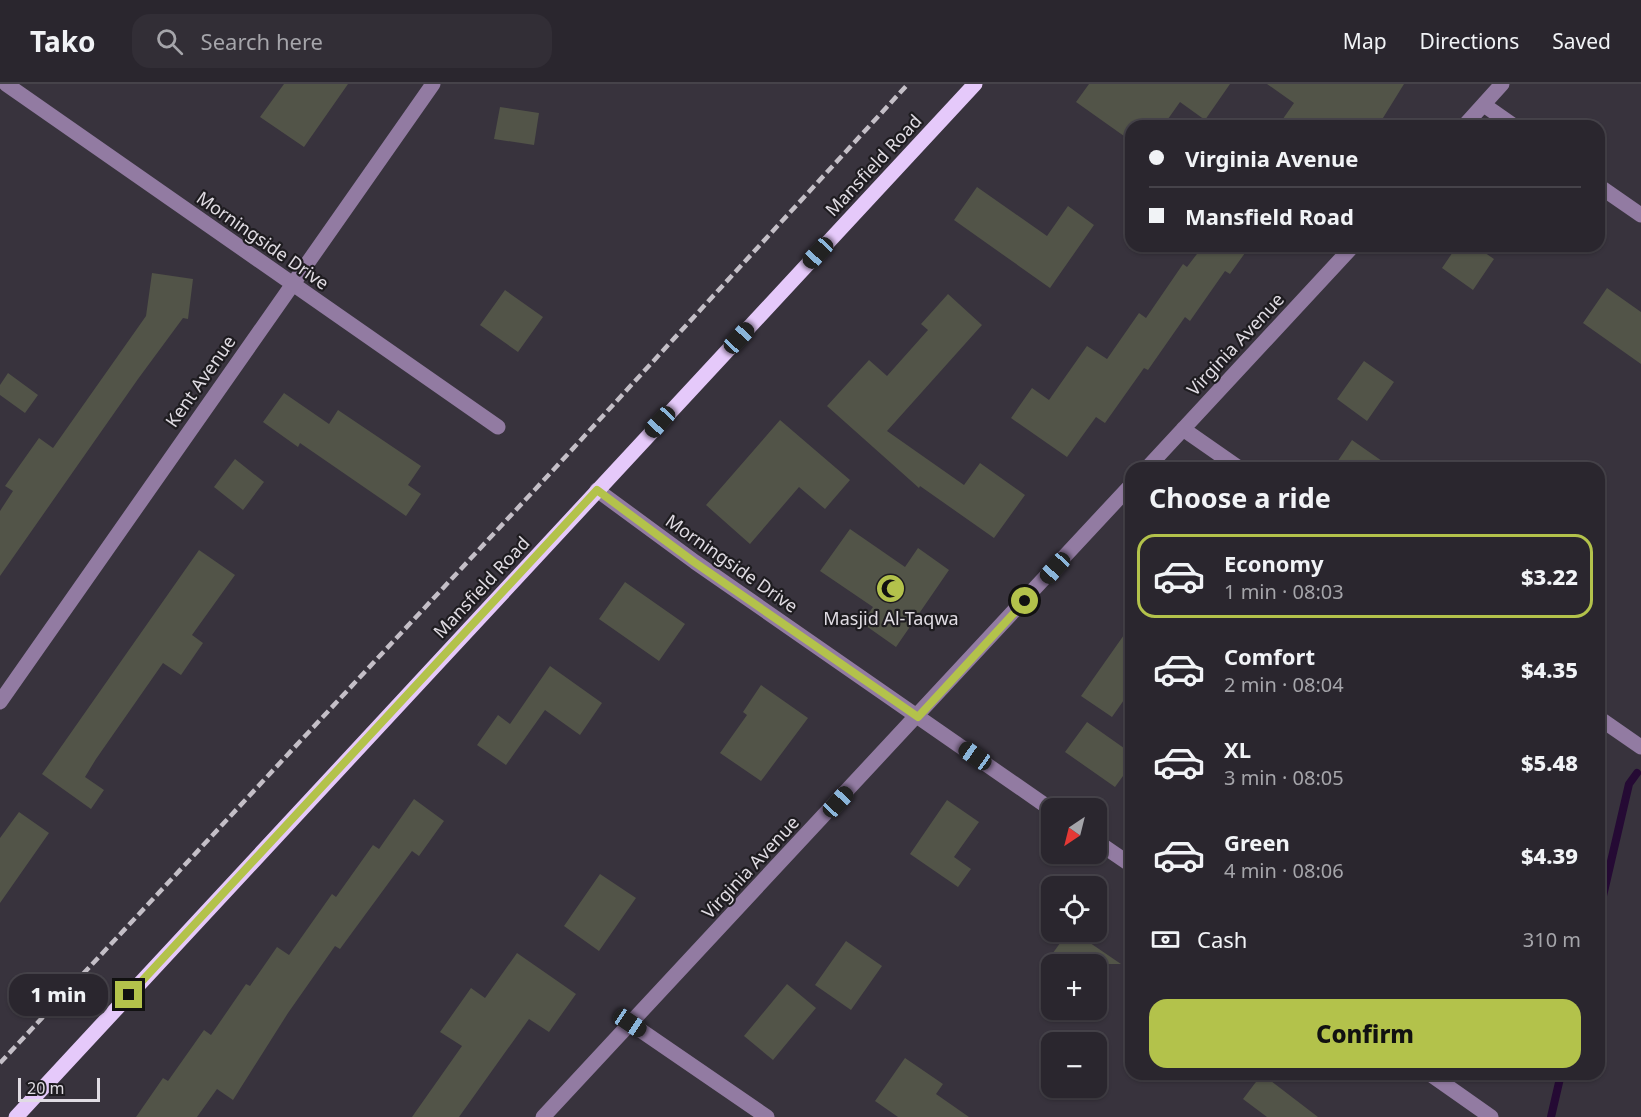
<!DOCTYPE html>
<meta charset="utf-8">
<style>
body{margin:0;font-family:"Noto Sans",sans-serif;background:#322e36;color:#f1f3f6;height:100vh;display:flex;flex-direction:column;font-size:22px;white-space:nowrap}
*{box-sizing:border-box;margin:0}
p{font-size:20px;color:#a5a5aa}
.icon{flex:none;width:33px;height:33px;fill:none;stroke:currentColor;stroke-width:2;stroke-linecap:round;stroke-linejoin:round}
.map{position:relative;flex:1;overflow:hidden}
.sheet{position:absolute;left:1125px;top:378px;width:480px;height:618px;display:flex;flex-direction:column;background:#2a262e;border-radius:18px;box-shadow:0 2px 4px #0004,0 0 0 2px #46434a}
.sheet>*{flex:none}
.banner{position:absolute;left:1125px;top:36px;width:480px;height:132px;border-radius:18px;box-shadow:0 2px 4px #0004,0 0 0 2px #46434a;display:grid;align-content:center;height:132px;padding:0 24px;background:#2a262e}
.needle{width:39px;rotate:215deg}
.tools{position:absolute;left:1041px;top:714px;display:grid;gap:12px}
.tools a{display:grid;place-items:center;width:66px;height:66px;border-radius:12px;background:#2a262e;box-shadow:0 2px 4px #0004,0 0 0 2px #46434a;font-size:30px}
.scale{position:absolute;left:18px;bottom:15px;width:82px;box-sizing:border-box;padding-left:6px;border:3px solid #e0dce3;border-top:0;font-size:16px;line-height:21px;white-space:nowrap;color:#e0dce3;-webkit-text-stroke:4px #1e1c20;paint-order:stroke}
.end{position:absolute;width:27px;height:27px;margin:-14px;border:8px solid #b3c24b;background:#111;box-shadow:0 0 0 3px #111}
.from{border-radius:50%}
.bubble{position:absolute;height:42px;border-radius:18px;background:#2a262e;box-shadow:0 2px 4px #0004,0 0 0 2px #46434a;font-size:20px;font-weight:800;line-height:42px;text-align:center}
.car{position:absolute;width:18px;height:36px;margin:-18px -9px;border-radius:8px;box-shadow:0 0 4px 2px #0007;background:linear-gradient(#222 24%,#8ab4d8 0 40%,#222 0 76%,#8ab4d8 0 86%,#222 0)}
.banner b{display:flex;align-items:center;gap:21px;height:57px;font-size:22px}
.banner b+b{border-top:2px solid #46434a}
.banner i{width:15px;height:15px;background:#f1f3f6}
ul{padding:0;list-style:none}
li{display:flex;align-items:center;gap:18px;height:84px;margin:0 12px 9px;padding:0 12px;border:3px solid transparent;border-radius:18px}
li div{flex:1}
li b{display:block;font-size:22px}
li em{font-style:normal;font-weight:800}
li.active{border-color:#b3c24b}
li>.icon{width:54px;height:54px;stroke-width:1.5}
h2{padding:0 24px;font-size:27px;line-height:72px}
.pay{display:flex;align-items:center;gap:15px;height:66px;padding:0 24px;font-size:22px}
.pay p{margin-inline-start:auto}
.cta{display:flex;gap:12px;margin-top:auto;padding:12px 24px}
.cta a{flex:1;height:69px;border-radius:18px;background:#b3c24b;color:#111;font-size:24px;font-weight:800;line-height:69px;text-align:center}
header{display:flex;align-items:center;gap:36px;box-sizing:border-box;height:84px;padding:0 30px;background:#2a262e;border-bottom:2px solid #46434a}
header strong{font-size:28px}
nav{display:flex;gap:33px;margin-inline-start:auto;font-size:21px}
.search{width:420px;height:54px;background:#322e36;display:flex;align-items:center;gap:15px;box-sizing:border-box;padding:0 21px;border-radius:18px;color:#a5a5aa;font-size:22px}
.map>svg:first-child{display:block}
</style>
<header>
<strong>Tako</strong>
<div class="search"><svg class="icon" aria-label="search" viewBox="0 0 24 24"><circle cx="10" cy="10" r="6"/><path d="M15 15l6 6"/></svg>Search here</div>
<nav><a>Map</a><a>Directions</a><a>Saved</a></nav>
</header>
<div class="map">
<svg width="1641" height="1033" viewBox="0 0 1641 1033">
<rect width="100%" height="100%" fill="#38333d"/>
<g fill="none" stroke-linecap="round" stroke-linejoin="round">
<path stroke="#250a34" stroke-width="8" d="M1599,829l30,-129 8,-11
M1551,1033l10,-43"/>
</g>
<path fill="#525448" d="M284,0h64l-44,63 -44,-30z
M1089,0h141l-25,36 -25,-18 -17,24h-32v15l-55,-39z
M1267,0h137l-26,42h-100l16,-23z
M500,23l39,6 -5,32 -40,-6z
M977,103l70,49 21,-30 26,19 -44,63 -96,-68z
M1203,162h47l-20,28 -5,-3 -35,50 -5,-4 -37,53 -4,-2 -39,55 -9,-6 -29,40 -56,-39 21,-30 17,12 38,-54 20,13 32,-46 7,5 37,-54 4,3z
M1457,162h18l19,13 -21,31 -31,-22z
M152,189l41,6 -5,40 -5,-1 -45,61 -138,197v-65l13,-20 -8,-5 34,-48 14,10 93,-132z
M1607,204l34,24v52l-58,-41z
M505,206l38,27 -25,35 -38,-27z
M948,210l34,31 -95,106 77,54 16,-22 45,32 -31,43 -74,-52 -1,2 -92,-82 42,-46 18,16 41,-46 -7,-6z
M1364,277l30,21 -27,39 -30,-22z
M8,289l30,22 -13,18 -25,-18v-10z
M284,309l45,31 9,-14 83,56 -13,19 13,9 -15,22 -106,-73 -2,4 -35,-25z
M780,336l70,60 -25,29 -26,-22 -49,57 -44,-39z
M1352,356l40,28h-59z
M235,375l29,23 -21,28 -29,-23z
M850,445l55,38 13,-19 31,22 -53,77 -34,-24 11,-16 -53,-36z
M199,466l36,25 -43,60 11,8 -22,32 -18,-12 -67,96 -11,18 19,13 -13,19 -49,-35z
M625,498l60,42 -26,37 -60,-42z
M1131,541v65l-19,27 -31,-21z
M550,582l52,37 -22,32 -35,-25 -39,55 -29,-20 21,-30 12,9z
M761,601l47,33 -47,63 -41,-28 27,-38 -4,-3z
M1087,638l44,31v12l-16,22 -50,-35z
M414,715l30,22 -25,35 -7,-5 -72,98 -5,-3 -47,67 -55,87 -16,-11 -20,28h-61l27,-39 5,3 36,-51 7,5 35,-51 4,2 27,-39 12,8 43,-61 4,3 37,-52 6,4z
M947,716l32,22 -25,35 17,12 -13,18 -48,-33z
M19,728l30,21 -49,70v-65z
M600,790l36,24 -37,53 -35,-25z
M1068,848h6l47,32h-76z
M846,857l36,25 -31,44 -36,-25z
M517,869l59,41 -27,38 -20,-13 -70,98h-47l50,-71 -22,-14 31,-44 14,10z
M787,900l29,24 -43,52 -29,-24z
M905,974l38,26 -7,10 33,23h-71l-23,-16z
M1262,990l56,43h-51l-24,-18z"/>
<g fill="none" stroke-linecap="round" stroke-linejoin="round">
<path stroke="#927ba2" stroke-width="15" d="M6,0l492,343
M1484,21l30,21
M1464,42l38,-42
M1599,102l42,29
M1183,345l56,39
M1147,384l206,-222
M597,406l98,72 357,248
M0,618l433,-618
M1599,634l42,29
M1096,757l35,24
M630,939l137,94
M1430,990l61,43
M543,1033l588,-632"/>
<path stroke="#e5c9fa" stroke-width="15" d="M16,1033l959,-1033"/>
<path stroke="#c4bfc7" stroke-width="4.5" stroke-dasharray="9 4.5" stroke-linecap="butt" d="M0,979l556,-596 352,-383"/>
</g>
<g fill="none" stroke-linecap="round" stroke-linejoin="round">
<path stroke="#b3c24b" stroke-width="8" d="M129,911l468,-505 97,72 224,155 107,-116"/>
</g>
<defs>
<symbol id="mosque-disc" viewBox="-11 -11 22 22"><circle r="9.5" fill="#b3c24b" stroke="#1e1c20"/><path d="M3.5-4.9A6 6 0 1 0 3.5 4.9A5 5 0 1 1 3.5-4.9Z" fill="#111"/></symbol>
</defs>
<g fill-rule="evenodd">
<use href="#mosque-disc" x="874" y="488" width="33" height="33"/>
</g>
<g text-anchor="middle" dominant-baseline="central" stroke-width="4.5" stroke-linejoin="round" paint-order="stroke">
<g font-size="18" fill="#e0dce3" stroke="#1e1c20">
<text transform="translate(873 81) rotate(-47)">Mansfield Road</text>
<text transform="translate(263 156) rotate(35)">Morningside Drive</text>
<text transform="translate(1235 260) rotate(-47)">Virginia Avenue</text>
<text transform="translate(200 297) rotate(-55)">Kent Avenue</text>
<text transform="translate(732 479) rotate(35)">Morningside Drive</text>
<text transform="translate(481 503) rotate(-47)">Mansfield Road</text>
<text transform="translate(750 783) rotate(-47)">Virginia Avenue</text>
</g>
<g font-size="18" fill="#e0dce3" stroke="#1e1c20">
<text x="891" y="534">Masjid Al-Taqwa</text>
</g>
</g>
</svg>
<div class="tools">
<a><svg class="needle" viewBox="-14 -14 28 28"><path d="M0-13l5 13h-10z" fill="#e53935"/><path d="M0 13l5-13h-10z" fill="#a5a5aa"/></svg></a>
<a><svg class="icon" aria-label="locate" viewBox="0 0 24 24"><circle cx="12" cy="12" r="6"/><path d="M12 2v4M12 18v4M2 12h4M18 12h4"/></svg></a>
<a>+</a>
<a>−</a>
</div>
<div class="scale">20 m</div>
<i class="end from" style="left:1025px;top:517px"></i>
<i class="end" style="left:129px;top:911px"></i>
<div class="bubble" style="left:9px;top:890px;width:99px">1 min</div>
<i class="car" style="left:818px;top:169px;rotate:223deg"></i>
<i class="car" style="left:739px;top:254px;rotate:43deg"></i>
<i class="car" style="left:660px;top:338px;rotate:223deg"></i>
<i class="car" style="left:1055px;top:484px;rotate:222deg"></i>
<i class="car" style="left:975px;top:672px;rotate:305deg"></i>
<i class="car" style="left:838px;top:718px;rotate:43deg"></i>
<i class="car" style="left:630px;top:939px;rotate:124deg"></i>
<div class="banner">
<b><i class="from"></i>Virginia Avenue</b>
<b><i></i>Mansfield Road</b>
</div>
<section class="sheet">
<h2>Choose a ride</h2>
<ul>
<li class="active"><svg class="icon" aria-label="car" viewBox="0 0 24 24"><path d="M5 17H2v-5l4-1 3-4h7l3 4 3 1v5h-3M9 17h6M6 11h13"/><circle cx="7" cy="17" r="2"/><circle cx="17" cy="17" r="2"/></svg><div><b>Economy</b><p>1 min · 08:03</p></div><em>$3.22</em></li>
<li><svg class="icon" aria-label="car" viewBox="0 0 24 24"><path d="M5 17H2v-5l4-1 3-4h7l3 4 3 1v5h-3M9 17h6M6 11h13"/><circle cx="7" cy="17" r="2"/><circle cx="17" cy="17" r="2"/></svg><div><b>Comfort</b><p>2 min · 08:04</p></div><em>$4.35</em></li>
<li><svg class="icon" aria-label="car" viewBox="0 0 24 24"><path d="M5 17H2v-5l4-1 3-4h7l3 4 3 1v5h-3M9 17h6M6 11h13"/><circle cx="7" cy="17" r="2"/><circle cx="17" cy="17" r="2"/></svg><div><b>XL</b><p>3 min · 08:05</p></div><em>$5.48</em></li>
<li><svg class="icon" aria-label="car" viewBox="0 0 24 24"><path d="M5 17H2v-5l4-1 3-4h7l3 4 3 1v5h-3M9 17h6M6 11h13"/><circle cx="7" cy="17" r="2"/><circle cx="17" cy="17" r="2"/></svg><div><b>Green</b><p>4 min · 08:06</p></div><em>$4.39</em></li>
</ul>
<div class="pay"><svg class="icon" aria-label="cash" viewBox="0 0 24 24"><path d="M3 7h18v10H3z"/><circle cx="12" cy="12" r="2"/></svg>Cash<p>310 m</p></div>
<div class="cta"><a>Confirm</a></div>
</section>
</div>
